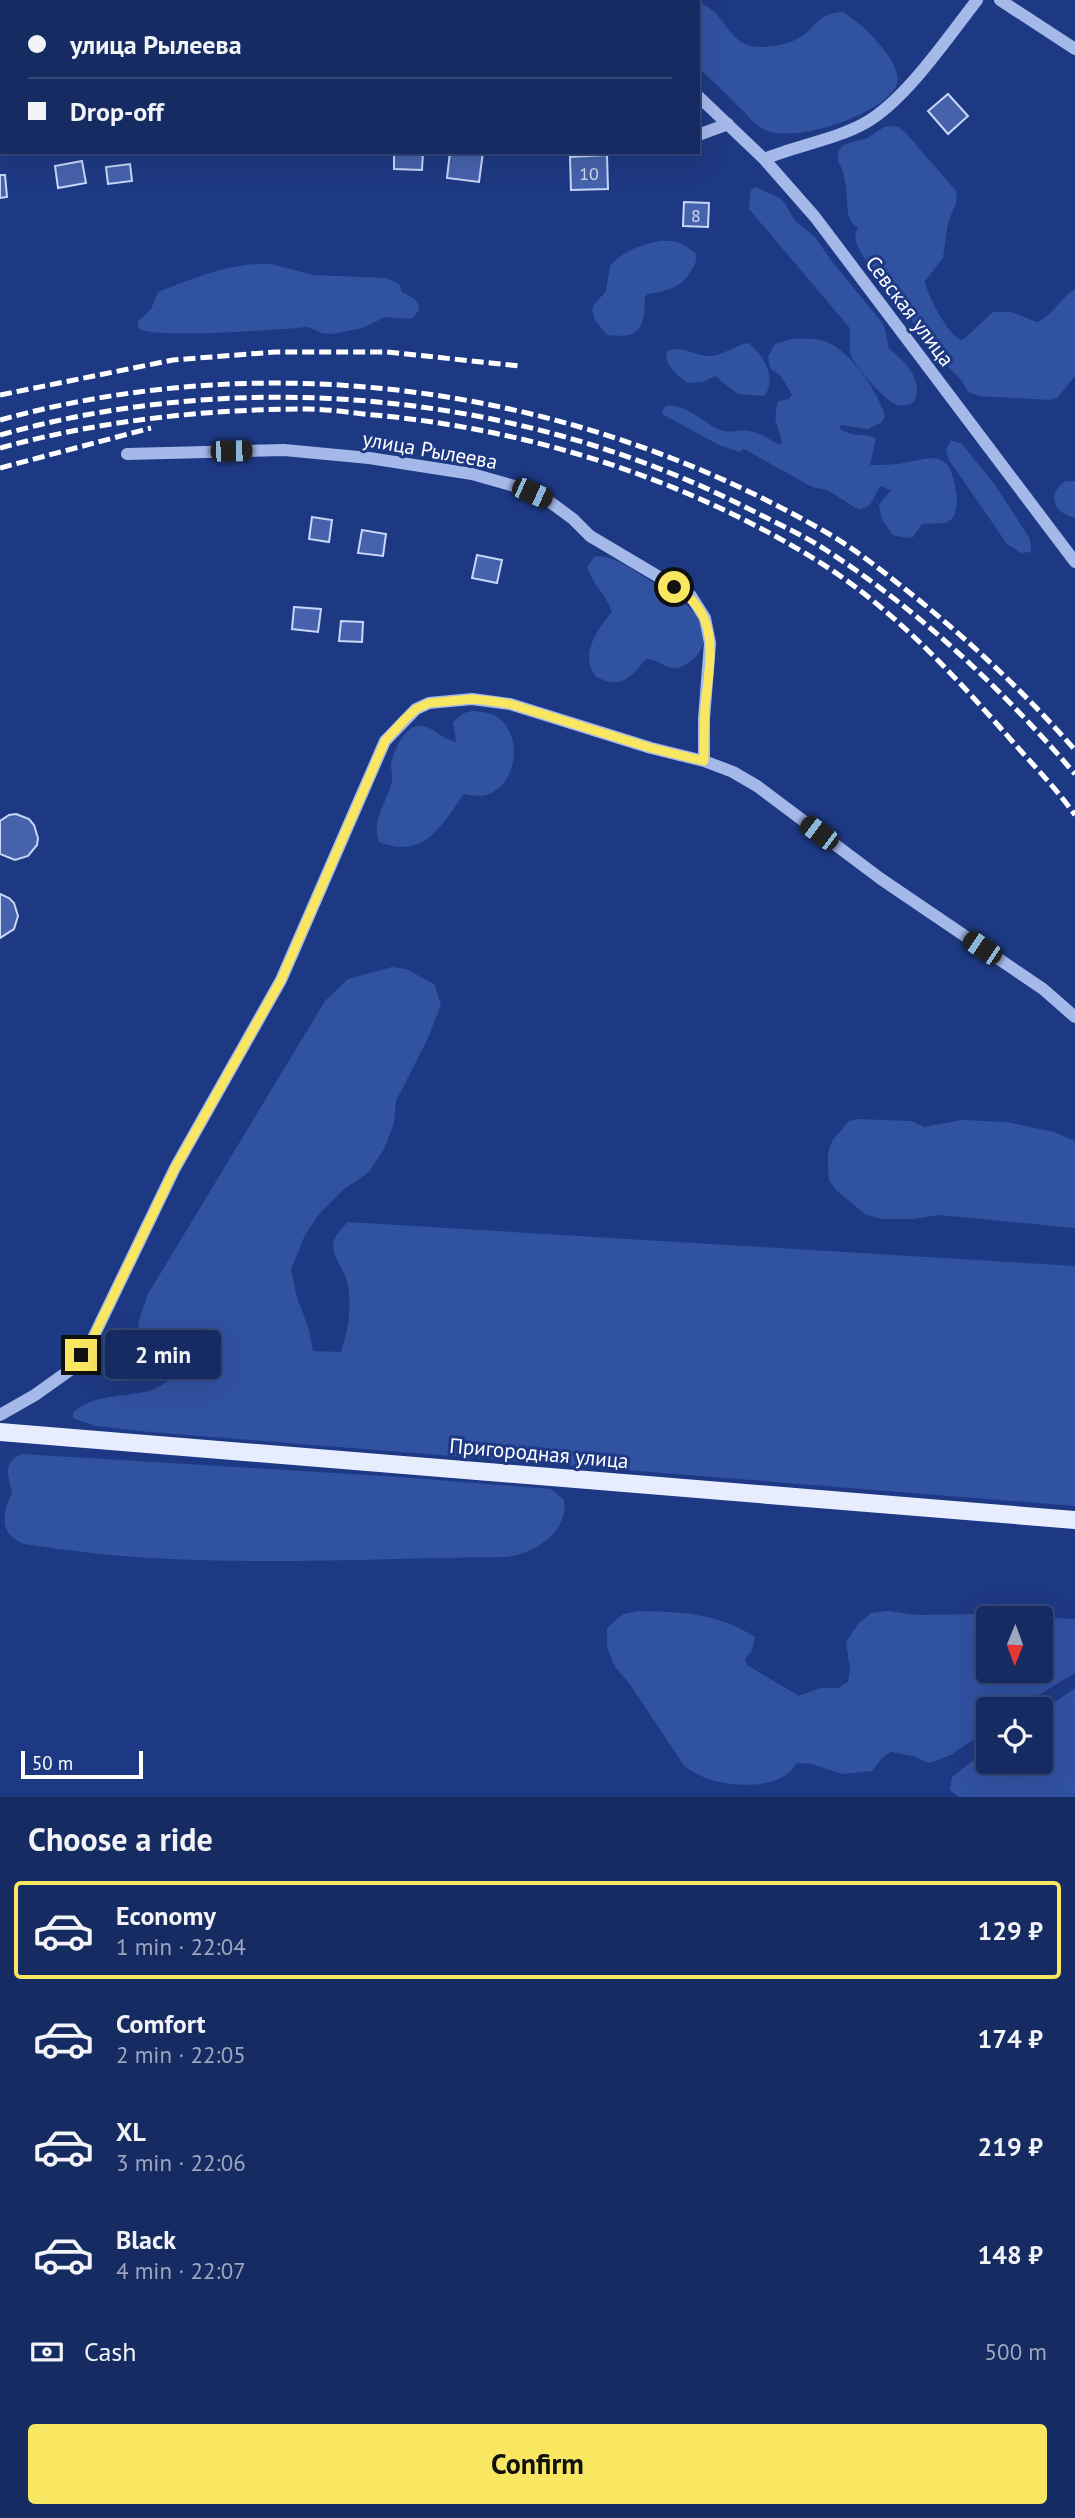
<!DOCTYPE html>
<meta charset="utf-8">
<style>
body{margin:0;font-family:"PT Sans",sans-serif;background:#1f3368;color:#f1f3f6;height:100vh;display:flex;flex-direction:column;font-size:26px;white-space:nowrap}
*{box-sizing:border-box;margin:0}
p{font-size:23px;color:#9ea7be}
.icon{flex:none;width:38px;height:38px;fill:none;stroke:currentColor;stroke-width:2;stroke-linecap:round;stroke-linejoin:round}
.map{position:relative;height:1797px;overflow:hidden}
.sheet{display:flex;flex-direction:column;background:#162b62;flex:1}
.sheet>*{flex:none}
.guide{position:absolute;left:0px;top:0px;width:700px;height:154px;box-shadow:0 7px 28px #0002,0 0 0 2px #354777;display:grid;align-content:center;height:154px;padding:0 28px;background:#162b62}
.needle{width:46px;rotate:181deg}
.tools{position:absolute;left:976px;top:1606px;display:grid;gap:14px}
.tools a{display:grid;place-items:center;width:77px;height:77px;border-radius:7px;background:#162b62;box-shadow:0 7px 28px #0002,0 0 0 2px #354777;font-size:35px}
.scale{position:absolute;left:21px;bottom:18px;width:122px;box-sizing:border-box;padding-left:7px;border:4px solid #fff;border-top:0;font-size:19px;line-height:24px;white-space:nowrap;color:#fff;-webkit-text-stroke:5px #1e3983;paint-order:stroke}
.end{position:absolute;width:32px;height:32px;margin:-16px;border:9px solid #f9e762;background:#111;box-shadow:0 0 0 4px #111}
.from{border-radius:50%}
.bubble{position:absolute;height:49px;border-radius:7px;background:#162b62;box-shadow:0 7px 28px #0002,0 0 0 2px #354777;font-size:23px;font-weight:800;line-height:49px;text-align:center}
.car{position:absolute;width:21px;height:42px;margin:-21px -10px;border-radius:9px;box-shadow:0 0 5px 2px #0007;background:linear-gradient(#222 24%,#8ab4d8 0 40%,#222 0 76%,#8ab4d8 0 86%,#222 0)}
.guide b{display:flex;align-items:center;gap:24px;height:66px;font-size:26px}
.guide b+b{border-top:2px solid #354777}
.guide i{width:18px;height:18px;background:#f1f3f6}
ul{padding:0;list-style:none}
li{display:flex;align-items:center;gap:21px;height:98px;margin:0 14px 10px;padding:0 14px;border:4px solid transparent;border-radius:7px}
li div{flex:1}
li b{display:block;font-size:26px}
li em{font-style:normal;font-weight:800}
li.on{border-color:#f9e762}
li>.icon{width:63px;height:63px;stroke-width:1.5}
h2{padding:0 28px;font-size:32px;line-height:84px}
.pay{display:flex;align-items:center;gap:18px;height:77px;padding:0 28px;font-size:26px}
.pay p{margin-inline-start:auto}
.cta{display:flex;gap:14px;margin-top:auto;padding:14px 28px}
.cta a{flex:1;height:80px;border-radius:7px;background:#f9e762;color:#111;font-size:28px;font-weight:800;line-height:80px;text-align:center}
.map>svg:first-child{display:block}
</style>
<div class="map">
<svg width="1075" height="1797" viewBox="0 0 1075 1797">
<rect width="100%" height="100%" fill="#1e3983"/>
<path fill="#3151a1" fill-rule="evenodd" d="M698,3c24,5 28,35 50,42 13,5 42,0 54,-9 17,-13 16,-22 41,-24 16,9 64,53 53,74 -14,29 -102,58 -131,44 -11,-5 -19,-17 -28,-25 -12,-13 -25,-25 -39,-37z
M891,126l7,1 8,6 50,58 1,9 -9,23 -5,35 -18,23c2,14 23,54 36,59l4,-2 28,-26h18l26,10c16,-6 23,-24 38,-33v87l-18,22 -7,2 -71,-4 -11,-4 -6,-11 -17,-17 -80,-105c-6,-10 -14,-20 -7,-31l-7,-6 -3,-8 -2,-27 -3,-16 -5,-10v-9l5,-7 25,-7 16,-11z
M755,187l23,10 6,5 11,19 20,16 18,26 47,57 4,6 5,23c16,12 37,33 24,54 -6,2 -10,4 -16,2 -12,-4 -42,-38 -46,-50 -3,-9 0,-18 -2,-28l-100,-118 2,-19z
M660,241c15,-1 23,2 35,12 2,7 1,10 -3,16 -10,19 -25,22 -44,25l-3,3c-1,31 -3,42 -38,38l-12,-15 -3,-9 1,-5 13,-15 4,-25c10,-14 33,-22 50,-25z
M271,264l42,11 73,3 13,6 3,8c9,5 17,7 17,18l-7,9 -27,-2 -22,11 -31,6 -10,-1 -14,-6c-26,2 -156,13 -170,1v-7l13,-12 7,-17c36,-14 75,-30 113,-28z
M791,339c10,0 23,-1 33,2 26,8 54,51 61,75l-3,6 -14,7 -27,-4 -2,3c15,11 23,4 37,10l-6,27c12,0 26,0 38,-3 25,-5 39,-10 46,19 3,14 5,24 -1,37l-7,5 -24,1 -9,13 -7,1 -13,-3 -11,-15 -3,-15 12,-15 -11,-4 -10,19 -11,5 -32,-20 -15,-3 -68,-38 -4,3 -21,-7 -57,-31 3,-8c24,-3 36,17 56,24 10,4 18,-1 28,1 10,1 21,9 31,14l2,-3c-4,-20 -10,-18 -4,-41l11,-2 3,-4 -11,-19 -11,-8 -2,-12 7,-12z
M748,343c15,10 30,37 16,53l-26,-2 -23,-18 -12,6 -16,1c-9,-8 -26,-20 -19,-32 14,-6 27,5 43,5 13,-1 24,-11 37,-13z
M951,440l11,4 33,41 35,54 1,13 -10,1 -14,-9 -58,-84 -3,-10z
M1066,481h9v37c-21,-5 -30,-24 -9,-37z
M595,556c20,0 38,14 54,24 23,14 74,40 49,74 -4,5 -11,11 -17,13 -14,5 -23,-9 -35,-8 -17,20 -24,30 -50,18 -17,-22 1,-47 16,-65 -6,-18 -19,-27 -25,-45z
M472,711c8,1 15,1 22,4 30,16 25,70 -8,80 -7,2 -14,0 -22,-1 -23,32 -40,66 -85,48 -8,-23 8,-39 13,-61 1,-5 -1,-11 -1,-16 2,-13 13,-37 26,-39 14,-2 25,14 39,16l-3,-20 11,-9z
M392,967l14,2 28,15 7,21 -13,33 -32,63 -2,22 -10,26 -16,24 -24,16 -24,24 -15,22 -14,34 6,29 11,28 5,25 28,1c7,-21 11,-44 7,-66 -5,-28 -31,-36 0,-64l727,44v240l-925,-74 -55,-6 -22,-8v-6c26,-21 54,-13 81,-23 7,-3 13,-8 20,-12l3,-12 -6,-17 -13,-6 -13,8 -9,-4 3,-26 9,-26 177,-293 23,-22z
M857,1119l54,2 13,6 38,-7 45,2 47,10 21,9v87l-136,-13 -27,4h-31l-16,-5 -28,-23 -8,-11 -1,-12v-15l4,-12 17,-20z
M22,1454l378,23 151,12 13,11c5,32 -29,53 -57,57 -119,1 -238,8 -356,1 -43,-2 -85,-8 -127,-14 -24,-9 -23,-28 -12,-51 -3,-16 -11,-31 10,-39z
M639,1611c44,1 78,2 116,26l-3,14 -7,8 2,6 52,31 21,-8h18l10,-6 2,-12 -4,-28 13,-19 12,-10 17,-2 29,4 63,-1 95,5v54l-61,37h-25v19l-38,26 -22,8 -16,-7 -22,-4 -8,5 -11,14 -30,3 -30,-10 -15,-1c-3,3 -7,10 -11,12 -26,17 -82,11 -103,-11l-54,-81 -14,-16 -8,-20v-19l16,-14zM989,1619h52v52h-52z
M1075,1688v109h-116l-9,-7 2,-13 37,-29v14h52v-50z"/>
<path fill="#4662ac" stroke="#c8d6f7" stroke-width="2" d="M948,94l20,22 -20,18 -20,-23z
M394,152h29l-1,18 -28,-1z
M450,152h33l-4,30 -32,-4z
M607,155l1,34 -37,1 -1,-33z
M82,161l4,22 -28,5 -3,-22z
M130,164l2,17 -24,3 -2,-17z
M0,175h5l2,22 -7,1z
M684,202l25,1 -1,24 -25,-1z
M312,517l20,3 -3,22 -20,-3z
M362,530l24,4 -3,22 -25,-3z
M477,555l25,5 -5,23 -25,-5z
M294,607l27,2 -3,23 -26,-3z
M341,621l22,1 -1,20 -23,-1z
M16,814l13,5 5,6 4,13 -1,7 -9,11 -13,4 -15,-6v-33l9,-6z
M0,894l9,4 5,5 4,13 -4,13 -14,9z"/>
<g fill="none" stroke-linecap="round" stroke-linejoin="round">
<path stroke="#a4b8ea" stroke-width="12" d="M587,0l2,2
M1000,0l75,49
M698,96l66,63 51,58 260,345
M698,135l30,-11
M0,139h2
M764,159c31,-13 73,-20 101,-36 40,-22 84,-87 112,-123
M127,454l157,-4 85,8 103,16 46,13 28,12 27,20 17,17 101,60 14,22 5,25 -6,76v42
M0,1415l35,-20 35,-25 22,-30 83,-172 106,-188 104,-239 31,-32 13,-6 43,-4 38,5 141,44 53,13 29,11 24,14 124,93 162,110 32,28"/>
<path stroke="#e7ecfe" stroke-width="18" d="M0,1432l1075,88"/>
<path stroke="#fff" stroke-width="5" stroke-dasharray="12 5" stroke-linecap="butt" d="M0,395l173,-35 102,-8h112l133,14
M0,420c279,-77 580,-31 829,114 32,19 62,44 91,67 56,46 108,95 155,149
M0,435c250,-70 527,-42 757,78 23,12 48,23 69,37 94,61 176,139 249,224
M0,448c99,-27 204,-39 307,-39 22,0 45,4 67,6 154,14 310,63 442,145 76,47 137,114 196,181 21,24 44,47 63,74
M0,468l151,-40"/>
</g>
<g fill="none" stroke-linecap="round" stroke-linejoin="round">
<path stroke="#f9e762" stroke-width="9" d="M81,1355l11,-15 83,-172 106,-188 104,-239 19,-21 12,-11 13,-6 43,-4 19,2 19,3 141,44 53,13c0,-18 0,-36 1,-54 5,-47 17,-94 -31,-120"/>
</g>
<g text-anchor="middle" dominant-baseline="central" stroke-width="6" stroke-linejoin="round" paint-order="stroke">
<g font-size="18" fill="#d1d8ea">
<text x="589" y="173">10</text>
<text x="696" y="215">8</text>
</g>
<g font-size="21" fill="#fff" stroke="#1e3983">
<text transform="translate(910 311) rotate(53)">Севская улица</text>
<text transform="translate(430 450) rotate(10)">улица Рылеева</text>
<text transform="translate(539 1453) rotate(5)">Пригородная улица</text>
</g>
</g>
</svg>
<div class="tools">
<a><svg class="needle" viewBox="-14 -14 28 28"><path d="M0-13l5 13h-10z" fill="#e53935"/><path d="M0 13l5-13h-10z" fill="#9ea7be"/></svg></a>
<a><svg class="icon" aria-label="locate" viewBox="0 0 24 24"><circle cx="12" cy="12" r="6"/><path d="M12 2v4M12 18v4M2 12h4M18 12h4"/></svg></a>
</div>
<div class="scale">50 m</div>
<i class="end from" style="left:674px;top:587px"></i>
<i class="end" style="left:81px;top:1355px"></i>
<div class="bubble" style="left:105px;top:1330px;width:116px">2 min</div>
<i class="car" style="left:231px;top:451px;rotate:89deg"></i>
<i class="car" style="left:532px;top:493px;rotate:114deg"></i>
<i class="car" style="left:819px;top:833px;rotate:307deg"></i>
<i class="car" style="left:982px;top:948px;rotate:304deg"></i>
<div class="guide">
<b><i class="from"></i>улица Рылеева</b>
<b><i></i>Drop-off</b>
</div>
</div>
<section class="sheet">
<h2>Choose a ride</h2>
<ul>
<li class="on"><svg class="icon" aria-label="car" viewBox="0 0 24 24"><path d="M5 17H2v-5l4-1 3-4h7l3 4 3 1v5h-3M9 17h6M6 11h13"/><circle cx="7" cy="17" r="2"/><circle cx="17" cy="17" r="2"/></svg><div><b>Economy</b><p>1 min · 22:04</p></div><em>129 ₽</em></li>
<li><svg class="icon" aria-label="car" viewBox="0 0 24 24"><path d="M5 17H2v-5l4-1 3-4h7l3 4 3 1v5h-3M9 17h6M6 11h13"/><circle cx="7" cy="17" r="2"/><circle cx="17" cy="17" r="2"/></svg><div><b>Comfort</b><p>2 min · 22:05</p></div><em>174 ₽</em></li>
<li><svg class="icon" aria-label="car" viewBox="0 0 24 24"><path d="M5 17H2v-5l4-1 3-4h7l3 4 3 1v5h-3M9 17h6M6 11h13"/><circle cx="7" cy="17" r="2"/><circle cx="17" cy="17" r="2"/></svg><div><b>XL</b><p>3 min · 22:06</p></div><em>219 ₽</em></li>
<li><svg class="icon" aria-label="car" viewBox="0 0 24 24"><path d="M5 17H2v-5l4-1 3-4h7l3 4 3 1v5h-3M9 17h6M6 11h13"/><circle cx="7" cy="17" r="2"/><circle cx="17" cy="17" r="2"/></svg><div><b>Black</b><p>4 min · 22:07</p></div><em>148 ₽</em></li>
</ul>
<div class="pay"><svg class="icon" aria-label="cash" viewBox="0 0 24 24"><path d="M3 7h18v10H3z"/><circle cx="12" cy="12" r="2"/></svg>Cash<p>500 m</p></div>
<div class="cta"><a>Confirm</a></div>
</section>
